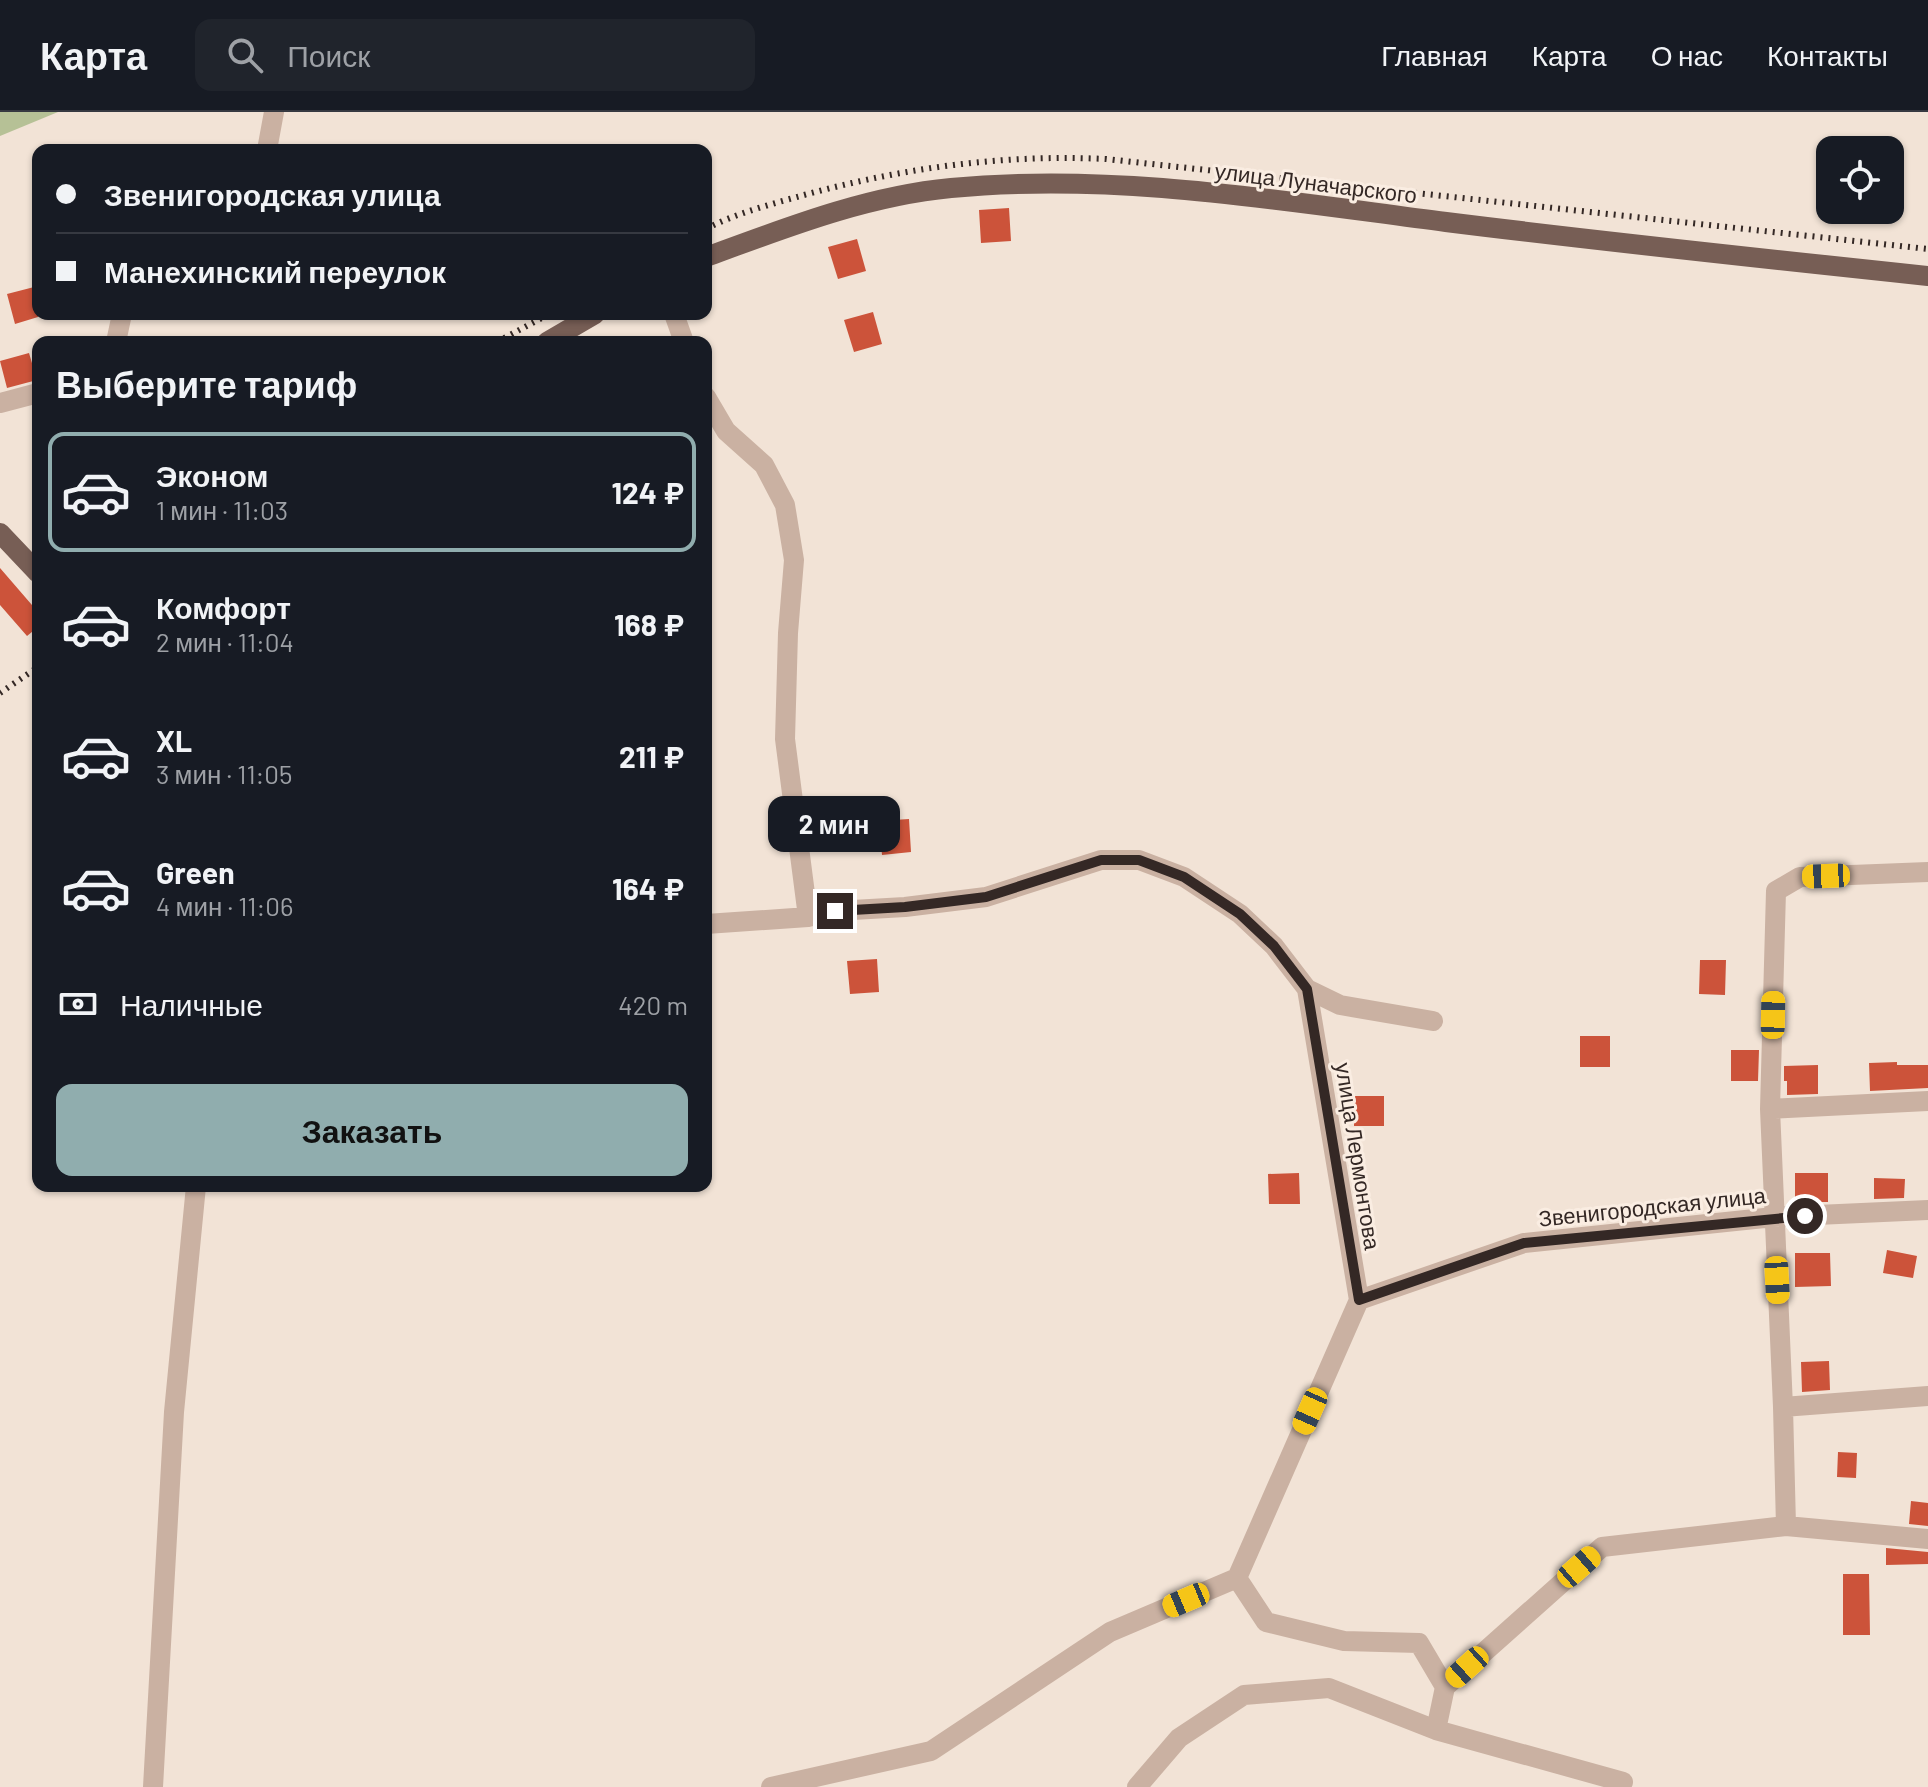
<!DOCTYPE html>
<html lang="ru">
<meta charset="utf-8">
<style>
body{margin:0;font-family:Barlow,sans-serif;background:#20242c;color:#f1f3f6;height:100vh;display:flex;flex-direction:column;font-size:30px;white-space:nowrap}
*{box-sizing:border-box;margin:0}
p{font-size:26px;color:#9ea1a6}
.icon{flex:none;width:44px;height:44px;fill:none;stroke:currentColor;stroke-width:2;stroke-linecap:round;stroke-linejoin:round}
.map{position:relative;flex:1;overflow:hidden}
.panel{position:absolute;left:32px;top:224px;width:680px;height:856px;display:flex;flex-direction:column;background:#171b24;border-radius:16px;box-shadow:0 2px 6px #0004}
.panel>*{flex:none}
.banner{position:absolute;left:32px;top:32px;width:680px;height:176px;border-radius:16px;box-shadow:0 2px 6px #0004;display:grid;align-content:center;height:176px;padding:0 24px;background:#171b24}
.controls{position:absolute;left:1816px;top:24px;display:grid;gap:16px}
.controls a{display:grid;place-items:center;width:88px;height:88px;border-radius:16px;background:#171b24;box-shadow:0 2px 6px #0004;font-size:40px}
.end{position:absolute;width:36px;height:36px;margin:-18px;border:10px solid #342825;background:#fff;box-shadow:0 0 0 4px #fff}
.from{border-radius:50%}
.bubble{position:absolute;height:56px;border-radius:16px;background:#171b24;box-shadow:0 2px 6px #0004;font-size:26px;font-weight:700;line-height:56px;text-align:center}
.car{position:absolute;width:24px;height:48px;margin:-24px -12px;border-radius:10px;box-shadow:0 0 6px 2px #0007;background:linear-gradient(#f5c518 24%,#345 0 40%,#f5c518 0 76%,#345 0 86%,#f5c518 0)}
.banner b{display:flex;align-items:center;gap:28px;height:76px;font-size:30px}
.banner b+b{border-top:2px solid #363941}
.banner i{width:20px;height:20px;background:#f1f3f6}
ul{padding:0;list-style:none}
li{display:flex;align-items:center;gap:24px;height:120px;margin:0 16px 12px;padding:0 8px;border:4px solid transparent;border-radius:16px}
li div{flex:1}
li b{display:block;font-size:30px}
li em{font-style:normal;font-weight:700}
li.selected{border-color:#90adae}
li>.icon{width:72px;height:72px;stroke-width:1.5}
h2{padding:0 24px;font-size:36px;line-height:96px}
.pay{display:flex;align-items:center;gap:20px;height:88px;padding:0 24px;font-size:30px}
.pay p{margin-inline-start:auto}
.cta{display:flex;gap:16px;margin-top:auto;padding:16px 24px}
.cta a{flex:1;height:92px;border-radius:16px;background:#90adae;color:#111;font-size:32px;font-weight:700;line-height:92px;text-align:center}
header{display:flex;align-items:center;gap:48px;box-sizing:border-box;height:112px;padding:0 40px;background:#171b24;border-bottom:2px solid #363941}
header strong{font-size:38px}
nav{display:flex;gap:44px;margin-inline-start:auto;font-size:28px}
.search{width:560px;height:72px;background:#20242c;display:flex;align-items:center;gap:20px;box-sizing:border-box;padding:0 28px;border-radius:16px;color:#9ea1a6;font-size:30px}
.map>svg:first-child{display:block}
</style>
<header>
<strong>Карта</strong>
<div class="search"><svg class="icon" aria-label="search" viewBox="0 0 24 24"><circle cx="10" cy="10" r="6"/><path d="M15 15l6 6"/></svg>Поиск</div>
<nav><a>Главная</a><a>Карта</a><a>О нас</a><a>Контакты</a></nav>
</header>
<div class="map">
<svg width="1928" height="1675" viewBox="0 0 1928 1675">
<rect width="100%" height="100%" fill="#f2e3d6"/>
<path fill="#b6c196" d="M0,0h58l-58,24z"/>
<path fill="#cc533a" d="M1009,96l2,33 -30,2 -2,-33z
M857,127l9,32 -28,8 -10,-32z
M38,174v31l-23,7 -8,-30z
M873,200l9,32 -28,8 -10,-32z
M29,241l8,27 -30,8 -7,-27z
M0,456l38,44v15l-11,9 -27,-31z
M909,707l2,33 -29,3 -3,-34z
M877,847l2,33 -29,2 -3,-33z
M1700,848h26l-1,35 -26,-1z
M1580,924h30v31h-30z
M1731,938h28l-1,31h-27z
M1897,950v3h31v23l-58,3 -1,-28z
M1818,953v29l-31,1v-14h-3v-15z
M1354,984h30v30h-30z
M1299,1061l1,31h-31l-1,-30z
M1795,1061h33v29h-33z
M1874,1066l31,1 -1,19 -30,1z
M1887,1138l30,6 -4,22 -30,-5z
M1795,1141h35l1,33 -36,1z
M1829,1249l1,29 -28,2 -1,-30z
M1838,1340l19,1 -1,25 -19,-1z
M1911,1389l17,2v23l-19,-2z
M1886,1436l42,4v12l-42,1z
M1843,1462h26l1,61h-27z"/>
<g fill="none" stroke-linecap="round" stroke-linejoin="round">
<path stroke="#cab1a2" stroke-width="20" d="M267,38l7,-38
M674,202l10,28
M116,230l6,-28
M706,285l20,34 38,34 21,40 9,55 -6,73 -3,106 23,178
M0,291l38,-10
M706,812l102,-7 27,-6 70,-4 81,-10 115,-37h38l45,17 56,37 34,32 33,43 33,16 93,16
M1307,877l52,311 165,-57 250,-26 154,-7
M1770,997l158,-8
M1359,1188l-122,278 29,44 78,19 75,2 26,44 -9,43 187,52
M1783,1295l145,-11
M1786,1414l-3,-119 -13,-298 6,-218 24,-14 128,-5
M1445,1575l157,-140 184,-21 142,13
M153,1675l21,-375 22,-226
M771,1675l160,-36 179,-119 127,-54
M1137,1675l42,-49 65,-43 85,-7 107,42"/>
<path stroke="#775e55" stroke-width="20" d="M706,145c79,-29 160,-61 245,-69 165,-16 331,13 495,34 160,20 321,37 482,54
M547,230l48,-28
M0,421l38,40"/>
<path stroke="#342825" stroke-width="6" stroke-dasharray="2 6" stroke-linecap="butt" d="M706,117c30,-16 66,-25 98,-34 99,-27 199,-41 302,-36l822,90
M497,230l52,-28
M0,581l38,-26"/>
</g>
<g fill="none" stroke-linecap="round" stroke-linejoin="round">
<path stroke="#342825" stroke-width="10" d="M835,799l70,-4 81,-10 115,-37h38l45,17 56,37 34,32 33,43 52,311 165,-57 281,-27"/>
</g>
<g text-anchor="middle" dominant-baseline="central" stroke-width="6" stroke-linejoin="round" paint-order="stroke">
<g font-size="22" fill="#342825" stroke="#faede2">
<text transform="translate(1316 70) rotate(7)">улица Луначарского</text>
<text transform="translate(1359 1044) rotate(81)">улица Лермонтова</text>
<text transform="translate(1652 1094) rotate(-6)">Звенигородская улица</text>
</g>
</g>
</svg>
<div class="controls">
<a><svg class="icon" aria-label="locate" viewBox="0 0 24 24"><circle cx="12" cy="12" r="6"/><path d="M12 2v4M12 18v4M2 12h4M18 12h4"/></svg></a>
</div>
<i class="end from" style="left:1805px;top:1104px"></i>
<i class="end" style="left:835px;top:799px"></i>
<div class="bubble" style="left:768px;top:684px;width:132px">2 мин</div>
<i class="car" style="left:1826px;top:764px;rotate:268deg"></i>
<i class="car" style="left:1773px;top:903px;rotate:1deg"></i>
<i class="car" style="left:1777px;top:1168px;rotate:177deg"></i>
<i class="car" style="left:1310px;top:1299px;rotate:204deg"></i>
<i class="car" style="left:1579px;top:1455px;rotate:49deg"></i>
<i class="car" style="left:1186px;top:1488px;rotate:247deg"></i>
<i class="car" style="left:1467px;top:1555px;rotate:228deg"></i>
<div class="banner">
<b><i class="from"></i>Звенигородская улица</b>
<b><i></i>Манехинский переулок</b>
</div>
<section class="panel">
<h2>Выберите тариф</h2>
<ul>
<li class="selected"><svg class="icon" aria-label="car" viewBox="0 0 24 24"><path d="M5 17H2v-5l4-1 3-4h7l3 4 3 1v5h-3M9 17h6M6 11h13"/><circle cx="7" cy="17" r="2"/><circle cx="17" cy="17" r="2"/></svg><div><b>Эконом</b><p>1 мин · 11:03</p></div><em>124 ₽</em></li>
<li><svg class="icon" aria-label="car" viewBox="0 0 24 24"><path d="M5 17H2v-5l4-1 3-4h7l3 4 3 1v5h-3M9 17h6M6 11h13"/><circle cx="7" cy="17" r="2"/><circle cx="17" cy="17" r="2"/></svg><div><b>Комфорт</b><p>2 мин · 11:04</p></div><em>168 ₽</em></li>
<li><svg class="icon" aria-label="car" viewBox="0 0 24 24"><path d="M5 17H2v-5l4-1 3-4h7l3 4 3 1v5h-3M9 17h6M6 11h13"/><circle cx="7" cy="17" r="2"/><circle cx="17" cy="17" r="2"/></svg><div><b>XL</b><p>3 мин · 11:05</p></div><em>211 ₽</em></li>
<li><svg class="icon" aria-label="car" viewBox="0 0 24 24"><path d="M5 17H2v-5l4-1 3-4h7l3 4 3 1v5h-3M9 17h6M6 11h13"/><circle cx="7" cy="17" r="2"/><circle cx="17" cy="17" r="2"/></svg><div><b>Green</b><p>4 мин · 11:06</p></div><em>164 ₽</em></li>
</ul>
<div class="pay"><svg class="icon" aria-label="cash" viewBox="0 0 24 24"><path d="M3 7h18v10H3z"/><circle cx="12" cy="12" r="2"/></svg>Наличные<p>420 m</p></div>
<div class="cta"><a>Заказать</a></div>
</section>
</div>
